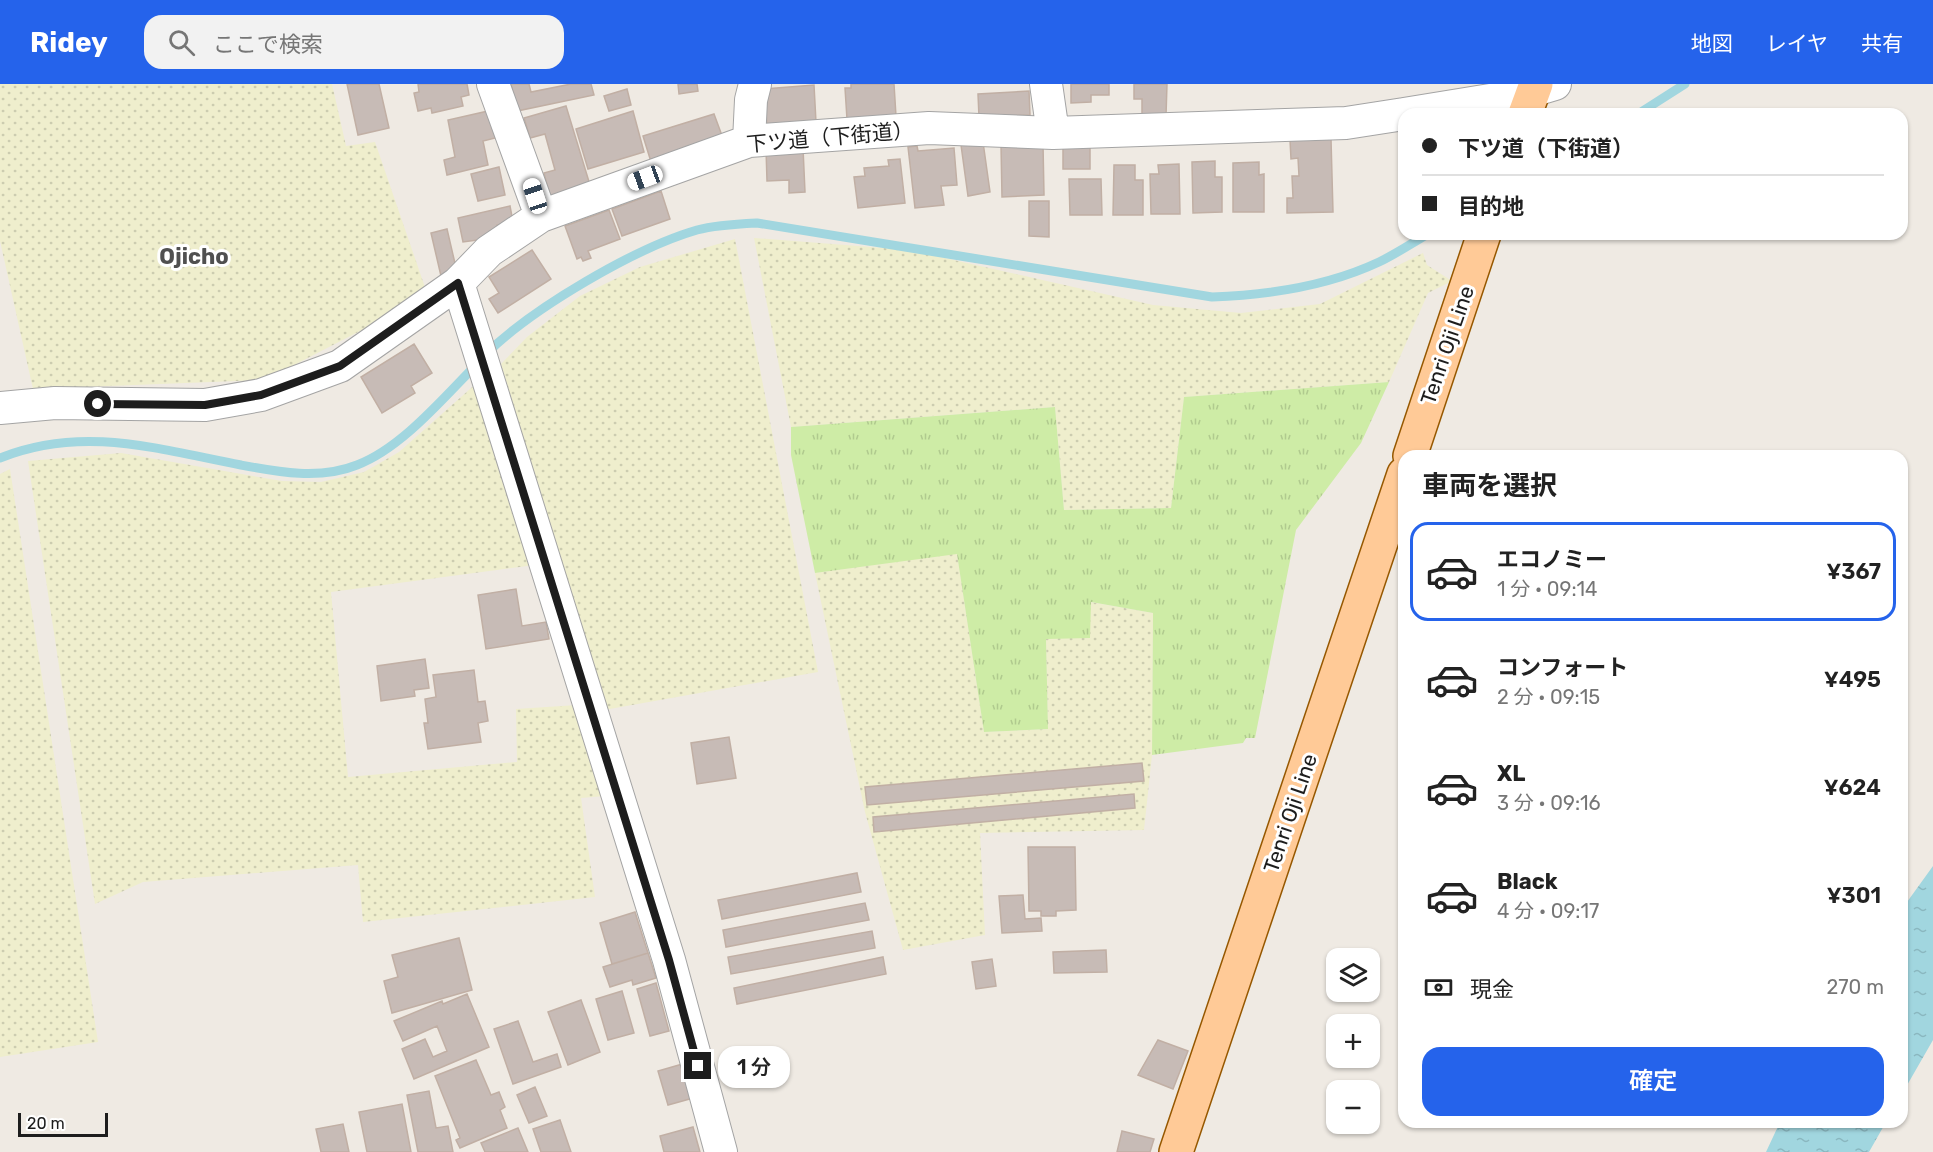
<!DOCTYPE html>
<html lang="ja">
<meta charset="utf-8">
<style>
body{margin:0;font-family:Rubik,"Noto Sans JP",sans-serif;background:#f2f2f2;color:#222;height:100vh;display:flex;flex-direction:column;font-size:22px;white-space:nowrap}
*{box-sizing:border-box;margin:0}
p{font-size:20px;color:#767676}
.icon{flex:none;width:33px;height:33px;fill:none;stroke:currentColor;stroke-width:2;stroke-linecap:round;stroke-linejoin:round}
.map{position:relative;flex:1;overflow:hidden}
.drawer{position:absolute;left:1398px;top:366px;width:510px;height:678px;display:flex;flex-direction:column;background:#fff;border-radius:18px;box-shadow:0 2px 4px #0004}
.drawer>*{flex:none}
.guide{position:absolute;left:1398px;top:24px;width:510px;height:132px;border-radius:18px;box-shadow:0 2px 4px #0004;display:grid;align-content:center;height:132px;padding:0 24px;background:#fff}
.buttons{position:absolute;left:1326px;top:864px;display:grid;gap:12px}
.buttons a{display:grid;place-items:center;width:54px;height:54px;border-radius:12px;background:#fff;box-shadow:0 2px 4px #0004;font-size:30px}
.scale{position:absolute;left:18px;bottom:15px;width:90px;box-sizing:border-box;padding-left:6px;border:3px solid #1d1d1d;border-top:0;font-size:16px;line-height:21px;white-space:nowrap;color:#1d1d1d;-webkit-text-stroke:4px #fff;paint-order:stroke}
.end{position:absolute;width:27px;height:27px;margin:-14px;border:8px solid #1d1d1d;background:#fff;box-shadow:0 0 0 3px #fff}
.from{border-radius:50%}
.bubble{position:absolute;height:42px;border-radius:18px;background:#fff;box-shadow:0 2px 4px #0004;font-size:20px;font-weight:600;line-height:42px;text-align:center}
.car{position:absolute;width:18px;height:36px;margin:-18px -9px;border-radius:8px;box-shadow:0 0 4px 2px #0007;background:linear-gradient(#fff 24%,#345 0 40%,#fff 0 76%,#345 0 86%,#fff 0)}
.guide b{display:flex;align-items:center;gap:21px;height:57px;font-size:22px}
.guide b+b{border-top:2px solid #e0e0e0}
.guide i{width:15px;height:15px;background:#222}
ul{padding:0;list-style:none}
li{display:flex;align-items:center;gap:18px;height:99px;margin:0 12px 9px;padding:0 12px;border:3px solid transparent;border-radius:18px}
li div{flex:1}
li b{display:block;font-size:22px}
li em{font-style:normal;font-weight:600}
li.on{border-color:#2563eb}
li>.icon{width:54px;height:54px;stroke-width:1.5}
h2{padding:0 24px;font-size:27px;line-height:72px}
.pay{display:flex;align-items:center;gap:15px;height:66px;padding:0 24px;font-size:22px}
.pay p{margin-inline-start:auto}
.action{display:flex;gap:12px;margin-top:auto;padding:12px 24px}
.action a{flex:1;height:69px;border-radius:18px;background:#2563eb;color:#fff;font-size:24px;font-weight:600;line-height:69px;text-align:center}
header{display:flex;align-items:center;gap:36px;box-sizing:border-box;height:84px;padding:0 30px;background:#2563eb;color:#fff}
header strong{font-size:28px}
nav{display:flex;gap:33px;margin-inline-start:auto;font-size:21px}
.search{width:420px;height:54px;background:#f2f2f2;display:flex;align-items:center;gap:15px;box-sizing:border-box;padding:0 21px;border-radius:18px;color:#767676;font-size:22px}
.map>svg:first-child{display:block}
</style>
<header>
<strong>Ridey</strong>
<div class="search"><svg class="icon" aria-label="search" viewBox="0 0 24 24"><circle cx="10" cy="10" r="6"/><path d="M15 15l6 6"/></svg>ここで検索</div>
<nav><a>地図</a><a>レイヤ</a><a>共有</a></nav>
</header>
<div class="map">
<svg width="1933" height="1068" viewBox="0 0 1933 1068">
<defs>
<pattern id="farmland-dots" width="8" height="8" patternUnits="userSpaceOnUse" patternTransform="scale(1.5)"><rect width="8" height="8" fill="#efeecd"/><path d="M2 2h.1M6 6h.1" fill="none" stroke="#ccccb0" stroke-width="1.8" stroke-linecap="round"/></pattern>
<pattern id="grass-tufts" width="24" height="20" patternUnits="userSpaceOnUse" patternTransform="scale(1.5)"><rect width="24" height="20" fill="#ceeca6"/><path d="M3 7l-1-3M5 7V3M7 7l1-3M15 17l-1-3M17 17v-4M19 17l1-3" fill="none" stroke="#b0ca8e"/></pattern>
<pattern id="water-ripples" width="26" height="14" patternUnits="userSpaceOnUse" patternTransform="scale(1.5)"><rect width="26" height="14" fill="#a1d6df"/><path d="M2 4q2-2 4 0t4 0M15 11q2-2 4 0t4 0" fill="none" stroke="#8ab7bf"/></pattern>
</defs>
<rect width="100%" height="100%" fill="#efeae3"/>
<path fill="url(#farmland-dots)" d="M0,0h332l14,62 29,-4 53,154 -163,84 -232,9 -33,-148z
M754,154l155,12 244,55 88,8 79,-9 103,-51 4,12 25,16 -24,12 -39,89 -205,15 -13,111 -107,2 -9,-103 -264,20z
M735,155l83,433 -214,38 -103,-346 26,-27 53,-41 60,-29z
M479,297l56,184 -204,27 17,185 169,-15 -1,-53 61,-4 28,91 -24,2 14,99 -232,25 -5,-57 -215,17 -48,22 -67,-443 93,-8 161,28 39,1 43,-10 35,-20z
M10,385l88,573 -98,15v-583z
M957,469l27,179 64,-3 -2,-90 44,-37 63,11 -1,142 -8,75 -164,3 5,102 -82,15 -38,-138 -50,-239z"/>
<path fill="url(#grass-tufts)" d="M1389,298l-28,61 -65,87 -41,208h-9l-3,5 -91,12 1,-142 -62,-11 -1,36 -44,1 2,90 -64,3 -27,-178 -142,19 -24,-118v-28l264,-20 9,103 107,-2 13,-111z"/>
<path fill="url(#water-ripples)" d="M1933,782v174l-31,54v-185z
M1780,1038h106l-17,30h-103z"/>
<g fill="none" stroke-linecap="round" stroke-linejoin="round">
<path stroke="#a1d6df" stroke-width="9" d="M1638,30l47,-30
M487,269c46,-45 148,-105 210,-123 19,-5 40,-6 60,-7l455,74c56,-2 116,-11 167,-35 17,-8 33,-19 49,-28
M0,374c83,-33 157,-9 241,7 37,7 79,15 116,0 45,-17 87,-68 121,-102"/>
</g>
<path fill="#c7bbb6" stroke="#c1afa4" stroke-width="1.5" d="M347,0h32l10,44 -31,7z
M418,0h49l2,11 -8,2 2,9 -31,7 -1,-5 -13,3 -4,-18 5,-1z
M511,0h18l2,8 40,-8h20l3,11 -77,16z
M678,0h19l1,7 -19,3z
M851,0h43l2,32 -49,3 -2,-31h6z
M1071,0h38v11h-18v7l-20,1z
M1134,0h33l-1,32h-24v-17h-8z
M814,1l2,37 -49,4 -3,-37z
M627,5l4,16 -22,6 -5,-15z
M1029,7l1,24 -51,2 -1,-23z
M566,22l24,79 -40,11 -6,-23 11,-3 -10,-36 -15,4 -6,-20z
M497,25l6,27 -20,5 5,24 -41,10 -3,-15 11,-3 -7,-37z
M633,27l11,41 -56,17 -12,-40z
M714,30l10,27 -72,24 -9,-29z
M1331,55l2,73 -46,1v-15h6l-1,-22h7l-1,-18 -7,1 -1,-19z
M983,58l7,50 -22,4 -7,-51z
M1090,58v27h-27v-26z
M1043,60l1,51 -42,2 -1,-52z
M917,62l1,5 36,-3 3,37 -16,1 3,19 -29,3 -7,-61z
M803,64l2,44 -16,1v-13l-22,1 -1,-32z
M900,75l5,44 -47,5 -4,-31 11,-1 -1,-8 25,-2 -1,-6z
M1215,77v16h7v35l-29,1 -1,-51z
M1259,78v13l5,-1v38h-31v-49z
M1179,80l1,50h-29l-1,-40h9l-1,-9z
M1114,81h21v15h8v35h-30z
M499,83l6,28 -27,6 -7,-27z
M1069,95h32l1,36h-32z
M661,107l9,28 -48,17 -10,-27z
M1029,117h20v36l-20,-1z
M510,122l3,16 -16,3 2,12 -36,5 -5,-24z
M609,126l11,29 -32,12 3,7 -8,3 -2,-4 -4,2 -12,-33z
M447,145l10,43 -16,4 -10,-43z
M532,166l19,29 -53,34 -9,-14 10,-6 -10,-16z
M414,260l18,29 -21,13 4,7 -33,20 -21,-36z
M516,505l6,37 24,-4 3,17 -63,10 -8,-54z
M425,575l4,29 -15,2 1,6 -34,5 -4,-35z
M474,586l4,32 7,-1 3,20 -10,2 3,19 -53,7 -4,-26h4l-3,-24 11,-2 -3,-22z
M729,653l7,41 -39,6 -6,-41z
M1142,679l2,18 -277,24 -2,-18z
M1134,710l1,14 -261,24 -1,-15z
M1028,763h47l1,63 -20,1v5h-15v-5h-12z
M857,789l4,19 -139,27 -4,-19z
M1023,811l2,24 16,-1 1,13 -40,2 -3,-37z
M865,819l4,17 -143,27 -3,-17z
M635,828l13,41 -36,11 -12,-41z
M872,847l3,17 -144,26 -3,-17z
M459,854l13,52 -80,23 -8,-32 14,-4 -6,-22z
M1106,866l1,22 -53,1 -1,-21z
M648,869l8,25 -23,7 -1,-5 -22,7 -7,-20z
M883,873l3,17 -149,30 -3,-16z
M992,875l4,27 -20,3 -4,-27z
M656,899l13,48 -19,5 -13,-47z
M622,907l12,42 -26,7 -12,-41z
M467,910l22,53 -75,32 -12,-30 23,-10 8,18 14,-6 -10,-25 -34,15 -9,-20 48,-20 1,3z
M581,916l19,52 -32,13 -20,-53z
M518,937l15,41 24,-8 4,13 -48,17 -19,-55z
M1158,956l30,11 -15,38 -35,-14z
M476,976l15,35 8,-3 6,15 -5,3 7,18 -47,20 -4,-8 4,-2 -25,-62z
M686,979l11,34 -29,8 -10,-34z
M535,1003l12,29 -18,7 -12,-28z
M429,1007l7,37 12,-2 5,26h-35l-11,-57z
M402,1020l9,48h-44l-8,-40z
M560,1036l11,32h-30l-8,-23z
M343,1040l6,28h-28l-5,-23z
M693,1043l7,25h-36l-4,-16z
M518,1044l10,24h-43l-4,-9z
M1122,1047l32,8 -4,13h-33z"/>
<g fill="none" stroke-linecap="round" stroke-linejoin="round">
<defs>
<path id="minor" d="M493,0l48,132
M1046,0l7,49
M1404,30l111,-18 40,-12
M749,57l2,-41 4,-16
M458,199l211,677 52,192
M0,324l55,-5 150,2 56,-10 79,-29 118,-83 31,-32 52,-35 208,-75 180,-13 124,5 293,-10 58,-9"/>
<path id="primary" d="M1525,30l11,-30
M1410,372l74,-222
M1176,1068l228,-678"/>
</defs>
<use href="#minor" stroke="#a4a4a4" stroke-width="34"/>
<use href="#primary" stroke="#965800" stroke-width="36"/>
<use href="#minor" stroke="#fff" stroke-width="32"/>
<use href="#primary" stroke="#ffca97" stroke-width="33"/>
</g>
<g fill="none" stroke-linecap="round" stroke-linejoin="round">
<path stroke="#1d1d1d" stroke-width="8" d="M98,320l107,1 56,-10 79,-29 118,-83 211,677 29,106"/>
</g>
<g text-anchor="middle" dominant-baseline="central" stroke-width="6" stroke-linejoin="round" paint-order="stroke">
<g font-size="21" fill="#1d1d1d" stroke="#fff">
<text transform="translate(830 53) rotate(-5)">下ツ道（下街道）</text>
<text transform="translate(1447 261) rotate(-71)">Tenri Oji Line</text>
<text transform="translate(1290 729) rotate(-71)">Tenri Oji Line</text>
</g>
<g font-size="22" font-weight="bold" fill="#505050" stroke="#fff">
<text x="194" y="172">Ojicho</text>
</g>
</g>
</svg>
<div class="buttons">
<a><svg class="icon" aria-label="layers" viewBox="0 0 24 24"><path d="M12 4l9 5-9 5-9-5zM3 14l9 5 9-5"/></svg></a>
<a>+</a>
<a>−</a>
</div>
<div class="scale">20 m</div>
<i class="end from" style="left:98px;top:320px"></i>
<i class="end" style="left:698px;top:982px"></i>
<div class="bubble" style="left:718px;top:962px;width:72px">1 分</div>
<i class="car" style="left:645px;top:94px;rotate:250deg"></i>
<i class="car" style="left:535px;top:112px;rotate:342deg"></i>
<div class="guide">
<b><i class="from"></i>下ツ道（下街道）</b>
<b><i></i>目的地</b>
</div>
<section class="drawer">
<h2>車両を選択</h2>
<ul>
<li class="on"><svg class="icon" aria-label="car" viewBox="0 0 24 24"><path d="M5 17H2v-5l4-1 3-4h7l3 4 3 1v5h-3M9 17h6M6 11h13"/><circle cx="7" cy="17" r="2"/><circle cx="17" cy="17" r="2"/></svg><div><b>エコノミー</b><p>1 分 · 09:14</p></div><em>¥367</em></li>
<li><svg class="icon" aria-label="car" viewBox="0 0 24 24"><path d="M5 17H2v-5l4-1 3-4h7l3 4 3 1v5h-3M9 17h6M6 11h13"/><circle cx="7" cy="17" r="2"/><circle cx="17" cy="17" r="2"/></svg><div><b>コンフォート</b><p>2 分 · 09:15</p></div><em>¥495</em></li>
<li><svg class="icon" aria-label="car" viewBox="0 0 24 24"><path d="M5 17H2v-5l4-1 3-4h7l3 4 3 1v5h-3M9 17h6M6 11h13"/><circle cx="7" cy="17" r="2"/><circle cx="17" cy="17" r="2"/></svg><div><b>XL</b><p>3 分 · 09:16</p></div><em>¥624</em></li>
<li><svg class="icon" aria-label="car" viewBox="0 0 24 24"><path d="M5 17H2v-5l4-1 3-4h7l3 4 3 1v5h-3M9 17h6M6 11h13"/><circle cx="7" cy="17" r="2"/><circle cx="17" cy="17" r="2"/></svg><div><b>Black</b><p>4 分 · 09:17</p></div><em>¥301</em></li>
</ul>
<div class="pay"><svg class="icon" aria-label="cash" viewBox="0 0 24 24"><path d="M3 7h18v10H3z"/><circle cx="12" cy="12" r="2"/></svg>現金<p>270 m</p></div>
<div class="action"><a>確定</a></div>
</section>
</div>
